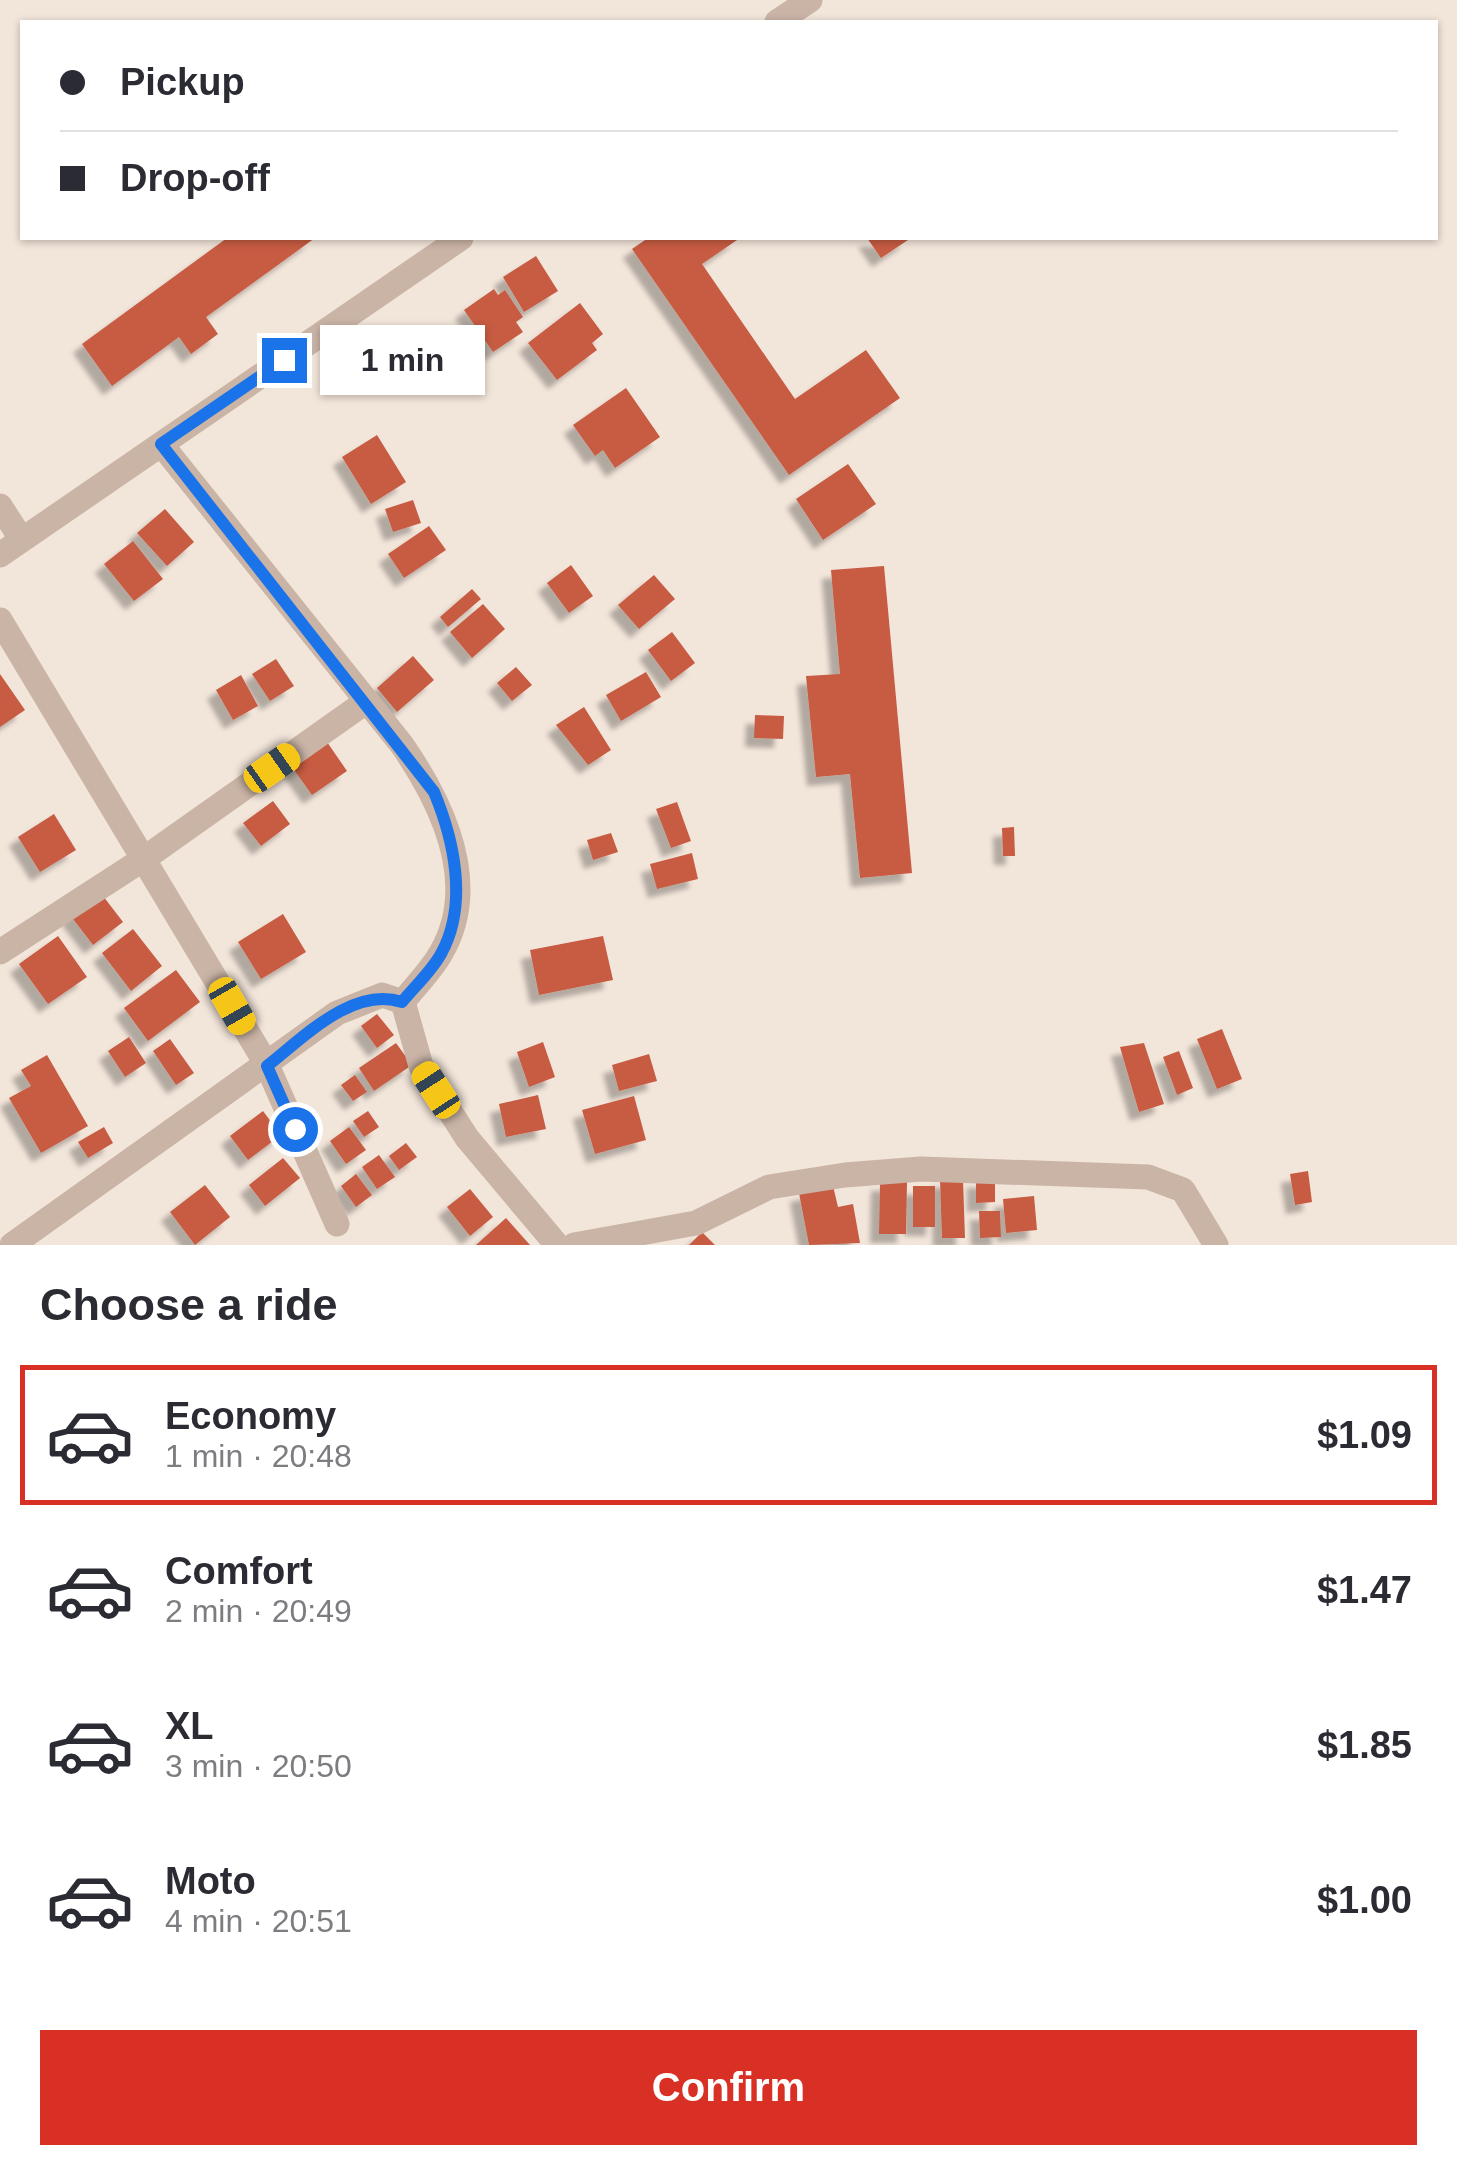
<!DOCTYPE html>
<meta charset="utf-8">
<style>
body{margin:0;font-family:Helvetica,sans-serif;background:#f7f7f7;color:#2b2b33;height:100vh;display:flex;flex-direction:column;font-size:38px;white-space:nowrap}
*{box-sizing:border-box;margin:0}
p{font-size:32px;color:#7c7c81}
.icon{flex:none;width:55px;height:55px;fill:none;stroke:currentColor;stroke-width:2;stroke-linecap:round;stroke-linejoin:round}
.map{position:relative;height:1245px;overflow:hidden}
.drawer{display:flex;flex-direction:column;background:#fff;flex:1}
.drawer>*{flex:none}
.banner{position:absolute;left:20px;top:20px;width:1418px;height:220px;border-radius:0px;box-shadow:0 2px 8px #0004;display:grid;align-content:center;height:220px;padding:0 40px;background:#fff}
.end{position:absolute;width:45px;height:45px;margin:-22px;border:12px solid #1a73e8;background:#fff;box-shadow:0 0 0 5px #fff}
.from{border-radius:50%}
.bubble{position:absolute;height:70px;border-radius:0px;background:#fff;box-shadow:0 2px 8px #0004;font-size:32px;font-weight:600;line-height:70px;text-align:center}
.car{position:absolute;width:30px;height:60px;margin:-30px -15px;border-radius:12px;box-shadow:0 0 8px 2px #0007;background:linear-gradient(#f5c518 24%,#345 0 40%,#f5c518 0 76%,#345 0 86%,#f5c518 0)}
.banner b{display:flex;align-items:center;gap:35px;height:95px;font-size:38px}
.banner b+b{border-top:2px solid #e1e1e2}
.banner i{width:25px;height:25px;background:#2b2b33}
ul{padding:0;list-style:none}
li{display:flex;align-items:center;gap:30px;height:140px;margin:0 20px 15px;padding:0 20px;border:5px solid transparent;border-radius:0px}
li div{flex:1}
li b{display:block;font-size:38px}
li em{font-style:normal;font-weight:600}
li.selected{border-color:#d93025}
li>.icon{width:90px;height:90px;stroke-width:1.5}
h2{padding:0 40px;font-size:45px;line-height:120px}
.cta{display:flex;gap:20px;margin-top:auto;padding:20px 40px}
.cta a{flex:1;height:115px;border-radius:0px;background:#d93025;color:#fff;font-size:40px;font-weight:600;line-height:115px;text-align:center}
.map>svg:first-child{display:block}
</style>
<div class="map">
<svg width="1457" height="1245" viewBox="0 0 1457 1245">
<defs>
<filter id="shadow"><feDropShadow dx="-9" dy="9" stdDeviation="2.5" flood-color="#0004"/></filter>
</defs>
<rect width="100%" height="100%" fill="#f2e5da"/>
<path fill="#c75b43" filter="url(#shadow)" d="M227,238h88l-109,79 12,17 -27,20 -12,-17 -67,49 -30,-42z
M648,238h92l-38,26 93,135 71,-49 34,48 -111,77 -157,-226z
M867,238h44l-30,20z
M536,256l22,35 -34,21 -21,-35z
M494,289l4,6 7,-5 18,27 -7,5 7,10 -30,20 -29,-42z
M580,303l23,31 -11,9 5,7 -40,30 -29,-37z
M626,388l34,49 -45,31 -12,-18 -8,6 -22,-31z
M377,435l29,47 -35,22 -29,-47z
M848,464l28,40 -53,36 -27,-41z
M413,500l8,23 -28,9 -8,-23z
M165,509l29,33 -27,24 -30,-33z
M429,526l17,24 -42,28 -16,-24z
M133,541l30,38 -29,22 -30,-37z
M571,565l22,31 -24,17 -22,-30z
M884,566l28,307 -52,5 -10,-104 -34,3 -10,-101 34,-2 -9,-104z
M654,575l21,24 -36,30 -21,-24z
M472,589l9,10 -33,28 -8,-10z
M483,604l22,25 -33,29 -22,-26z
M672,632l23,31 -24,18 -23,-31z
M413,656l21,24 -37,32 -20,-24z
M276,659l18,27 -24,15 -18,-27z
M516,667l16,18 -20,16 -15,-18z
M646,672l15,25 -40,24 -15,-26z
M0,674l25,36 -25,17z
M241,675l17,31 -25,14 -17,-30z
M584,707l27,43 -23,15 -32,-40z
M755,715l29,1 -1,23 -29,-1z
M327,742l20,29 -35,24 -20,-28z
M273,801l17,23 -29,22 -18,-23z
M677,802l14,39 -20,7 -15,-39z
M54,814l22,36 -36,22 -22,-35z
M1014,827l1,29h-12l-1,-28z
M611,833l7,19 -25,8 -6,-20z
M692,853l6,26 -41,10 -7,-25z
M100,892l23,30 -30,23 -23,-30z
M283,914l23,38 -45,27 -23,-37z
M133,929l29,37 -31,25 -29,-38z
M58,936l29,41 -39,27 -29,-40z
M603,936l10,44 -74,15 -9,-45z
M176,970l24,32 -52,39 -24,-33z
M377,1014l17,21 -17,13 -16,-22z
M1222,1029l20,50 -25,10 -20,-50z
M129,1037l17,26 -21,14 -17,-26z
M170,1039l24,34 -18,12 -23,-34z
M543,1042l12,35 -26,10 -12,-35z
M396,1043l16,22 -38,26 -15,-23z
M1144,1043l20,61 -25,8 -19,-65z
M1179,1051l14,37 -16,7 -14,-38z
M649,1054l8,27 -38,10 -7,-26z
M47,1055l41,71 -47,27 -32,-55 22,-12 -10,-16z
M355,1075l12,17 -14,9 -12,-16z
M538,1095l8,34 -40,8 -7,-33z
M634,1096l12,44 -51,14 -13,-44z
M263,1111l18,24 -33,25 -18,-24z
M368,1111l11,16 -15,10 -11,-16z
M104,1127l9,16 -25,15 -10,-16z
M349,1127l17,23 -20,14 -16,-23z
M406,1143l11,14 -18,13 -10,-14z
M379,1155l16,22 -18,12 -15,-22z
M283,1158l17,20 -35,28 -16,-21z
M1308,1171l4,31 -17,3 -5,-31z
M356,1174l16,21 -16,12 -15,-21z
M940,1179h23l2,59h-23z
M976,1179h19v23l-19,1z
M880,1182h27l-1,52h-27z
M205,1185l25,32 -35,28 -25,-33z
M833,1186l5,21 15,-3 7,39 -51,2 -10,-52z
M913,1186h22v41h-22z
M470,1189l23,28 -23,19 -23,-29z
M1034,1196l3,34 -31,3 -3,-34z
M979,1211h21l1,26 -21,1z
M506,1218l24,27h-54z
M702,1232l13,13h-26z"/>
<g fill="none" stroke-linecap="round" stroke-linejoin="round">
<path stroke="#cab4a6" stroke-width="25" d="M777,22l33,-22
M161,444l241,301c40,58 79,139 39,208 -10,18 -26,33 -38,49l18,64 46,72 90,107
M0,506l22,34
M0,555l461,-317
M0,620l267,445 70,159
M0,952l145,-94 222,-157
M12,1245l325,-232 45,-18 21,7
M574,1245l122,-22 73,-36 76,-12 76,-6 227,8 35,13 33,55"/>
</g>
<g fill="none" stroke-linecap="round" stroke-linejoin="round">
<path stroke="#1a73e8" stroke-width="12" d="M284,360l-123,84 273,348c20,48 34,111 8,160 -9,18 -27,34 -40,50 -49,-16 -98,35 -135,64l28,63"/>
</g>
</svg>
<i class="end from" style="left:295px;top:1129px"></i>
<i class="end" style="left:284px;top:360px"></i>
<div class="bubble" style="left:320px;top:325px;width:165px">1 min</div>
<i class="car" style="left:272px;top:768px;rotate:55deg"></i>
<i class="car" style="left:232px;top:1006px;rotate:150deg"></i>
<i class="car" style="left:436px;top:1090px;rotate:327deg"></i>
<div class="banner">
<b><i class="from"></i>Pickup</b>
<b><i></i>Drop-off</b>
</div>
</div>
<section class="drawer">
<h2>Choose a ride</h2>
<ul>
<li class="selected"><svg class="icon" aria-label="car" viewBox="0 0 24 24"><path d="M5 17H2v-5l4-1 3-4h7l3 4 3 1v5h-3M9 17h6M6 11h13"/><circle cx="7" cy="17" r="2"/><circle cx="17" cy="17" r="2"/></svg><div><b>Economy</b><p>1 min · 20:48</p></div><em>$1.09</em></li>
<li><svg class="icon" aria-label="car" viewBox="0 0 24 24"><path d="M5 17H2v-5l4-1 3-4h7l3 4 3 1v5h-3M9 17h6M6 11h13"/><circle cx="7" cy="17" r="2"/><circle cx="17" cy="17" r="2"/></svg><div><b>Comfort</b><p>2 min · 20:49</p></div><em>$1.47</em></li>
<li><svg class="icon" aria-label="car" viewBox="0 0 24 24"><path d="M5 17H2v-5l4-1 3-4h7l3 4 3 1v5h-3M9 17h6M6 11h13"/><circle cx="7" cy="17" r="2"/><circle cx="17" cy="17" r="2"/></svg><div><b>XL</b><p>3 min · 20:50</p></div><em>$1.85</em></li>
<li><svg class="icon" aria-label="car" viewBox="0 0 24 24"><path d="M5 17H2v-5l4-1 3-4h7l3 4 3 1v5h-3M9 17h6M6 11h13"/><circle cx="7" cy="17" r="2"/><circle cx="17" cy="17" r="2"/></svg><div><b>Moto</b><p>4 min · 20:51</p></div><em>$1.00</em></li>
</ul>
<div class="cta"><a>Confirm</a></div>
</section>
